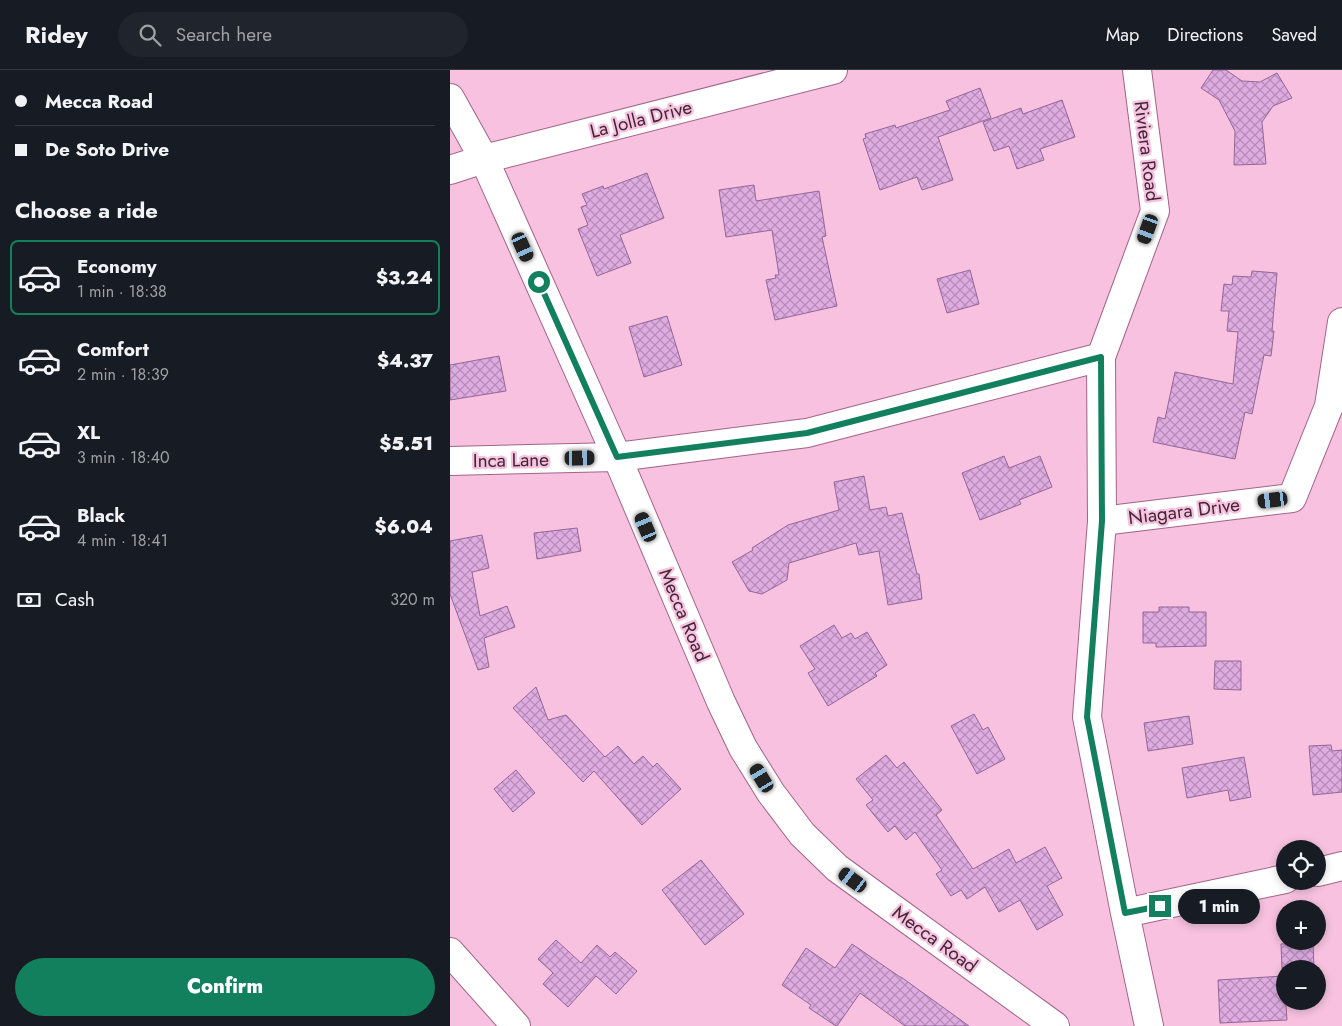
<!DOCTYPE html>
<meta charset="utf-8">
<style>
body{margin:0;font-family:Jost,sans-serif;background:#20242c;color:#f1f3f6;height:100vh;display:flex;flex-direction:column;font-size:19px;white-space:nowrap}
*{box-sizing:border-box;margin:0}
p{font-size:16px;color:#9ea1a6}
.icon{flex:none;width:28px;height:28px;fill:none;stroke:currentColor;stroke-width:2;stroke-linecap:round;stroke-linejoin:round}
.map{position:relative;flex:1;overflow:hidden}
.drawer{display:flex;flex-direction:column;background:#171b24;width:450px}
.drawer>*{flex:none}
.top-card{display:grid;align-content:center;height:110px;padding:0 15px;background:#171b24}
.buttons{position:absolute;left:826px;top:770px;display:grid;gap:10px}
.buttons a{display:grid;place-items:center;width:50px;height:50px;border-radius:50%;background:#171b24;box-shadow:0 2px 8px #0003;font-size:25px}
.end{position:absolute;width:22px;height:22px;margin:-11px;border:6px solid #13805d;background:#fff;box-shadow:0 0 0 2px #fff}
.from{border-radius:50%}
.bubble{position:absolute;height:35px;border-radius:18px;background:#171b24;box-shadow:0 2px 8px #0003;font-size:16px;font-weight:800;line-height:35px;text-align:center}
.car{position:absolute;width:15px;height:30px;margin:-15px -8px;border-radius:6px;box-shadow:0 0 4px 1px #0007;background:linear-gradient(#222 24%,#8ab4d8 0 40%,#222 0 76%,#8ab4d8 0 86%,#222 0)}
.top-card b{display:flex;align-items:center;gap:18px;height:48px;font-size:19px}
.top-card b+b{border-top:1px solid #363941}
.top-card i{width:12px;height:12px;background:#f1f3f6}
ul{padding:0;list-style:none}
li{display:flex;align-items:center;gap:15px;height:75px;margin:0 10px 8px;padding:0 5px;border:2px solid transparent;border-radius:8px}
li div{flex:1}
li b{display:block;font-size:19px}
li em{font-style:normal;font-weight:800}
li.on{border-color:#13805d}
li>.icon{width:45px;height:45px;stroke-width:1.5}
h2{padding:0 15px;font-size:22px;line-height:60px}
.pay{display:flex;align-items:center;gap:12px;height:55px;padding:0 15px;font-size:19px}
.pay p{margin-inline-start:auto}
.action{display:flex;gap:10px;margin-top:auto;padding:10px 15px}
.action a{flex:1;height:58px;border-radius:30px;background:#13805d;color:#fff;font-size:20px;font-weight:800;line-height:58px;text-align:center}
header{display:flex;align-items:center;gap:30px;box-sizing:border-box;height:70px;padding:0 25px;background:#171b24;border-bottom:1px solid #363941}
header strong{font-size:24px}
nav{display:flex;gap:28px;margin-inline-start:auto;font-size:18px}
.search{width:350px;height:45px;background:#20242c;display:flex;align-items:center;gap:12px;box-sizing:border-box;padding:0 18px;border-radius:28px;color:#9ea1a6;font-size:19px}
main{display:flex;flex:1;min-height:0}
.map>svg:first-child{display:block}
</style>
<header>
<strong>Ridey</strong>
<div class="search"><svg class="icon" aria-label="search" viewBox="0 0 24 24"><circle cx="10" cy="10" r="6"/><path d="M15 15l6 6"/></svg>Search here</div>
<nav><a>Map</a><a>Directions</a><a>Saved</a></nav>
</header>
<main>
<section class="drawer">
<div class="top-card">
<b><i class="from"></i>Mecca Road</b>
<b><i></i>De Soto Drive</b>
</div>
<h2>Choose a ride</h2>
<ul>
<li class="on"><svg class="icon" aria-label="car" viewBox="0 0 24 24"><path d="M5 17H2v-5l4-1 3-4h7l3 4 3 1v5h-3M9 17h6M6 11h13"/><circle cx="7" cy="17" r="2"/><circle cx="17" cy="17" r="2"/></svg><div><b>Economy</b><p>1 min · 18:38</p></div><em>$3.24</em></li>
<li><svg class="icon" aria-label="car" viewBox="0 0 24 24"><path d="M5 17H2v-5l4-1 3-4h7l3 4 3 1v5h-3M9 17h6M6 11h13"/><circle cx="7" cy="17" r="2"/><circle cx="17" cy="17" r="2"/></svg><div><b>Comfort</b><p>2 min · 18:39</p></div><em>$4.37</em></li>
<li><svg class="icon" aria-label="car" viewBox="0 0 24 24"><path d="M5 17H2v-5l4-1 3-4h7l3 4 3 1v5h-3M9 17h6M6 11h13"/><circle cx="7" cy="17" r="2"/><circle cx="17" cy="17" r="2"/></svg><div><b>XL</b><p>3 min · 18:40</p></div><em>$5.51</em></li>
<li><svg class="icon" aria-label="car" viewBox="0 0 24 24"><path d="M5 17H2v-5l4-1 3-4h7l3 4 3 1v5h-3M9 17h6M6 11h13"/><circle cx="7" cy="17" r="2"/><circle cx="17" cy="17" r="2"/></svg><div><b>Black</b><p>4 min · 18:41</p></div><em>$6.04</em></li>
</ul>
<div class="pay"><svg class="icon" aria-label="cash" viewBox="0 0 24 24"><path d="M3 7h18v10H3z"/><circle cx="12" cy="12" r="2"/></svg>Cash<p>320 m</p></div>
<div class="action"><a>Confirm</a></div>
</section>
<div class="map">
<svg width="892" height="956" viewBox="0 0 892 956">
<defs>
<pattern id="building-cross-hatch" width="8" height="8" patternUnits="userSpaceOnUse" patternTransform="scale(1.25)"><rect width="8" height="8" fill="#deace1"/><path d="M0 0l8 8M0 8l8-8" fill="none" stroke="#b68cb7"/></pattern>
</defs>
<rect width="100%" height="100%" fill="#f7c1df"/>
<path fill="url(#building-cross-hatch)" stroke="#946698" d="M763,0h13l16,11 18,1 17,-9 15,25 -19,8 -11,16 4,42 -32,1 1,-34 -16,-31 -18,-12z
M530,18l11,30 -53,19 15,43 -31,10 -5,-13 -37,13 -17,-51 3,-1 -1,-4 30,-9 1,3 54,-18 -4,-9z
M612,30l13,37 -35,12 4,11 -27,9 -8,-23 -15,5 -11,-29 38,-14 2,6z
M197,103l17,45 -44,17 11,28 -34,13 -19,-47 10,-4 -7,-18 6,-2 -5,-11 21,-8 1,3z
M304,115l2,16 63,-10 7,45 -4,1 15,69 -62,14 -9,-40 10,-2 -1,-3h4l-7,-45 -46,7 -7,-47z
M520,200l9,34 -32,9 -10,-34z
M802,201l25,2 -5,58h2l-3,25 -7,-1 -12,59 -7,-2 -10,47 -82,-17 5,-25 7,2 10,-47 58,12 5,-52 -11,-1 2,-20h-8l3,-27 8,1 1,-9 18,1z
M217,246l15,49 -38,12 -15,-50z
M49,286l7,35 -56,9v-35z
M554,386l5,12 31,-12 12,31 -33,13 2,4 -41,16 -18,-47z
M414,406l6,34 16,-3 2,9 14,-3 15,61h2l3,25 -34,6 -9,-54 -20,4 -3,-12 -67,20 -2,17 -25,14 -13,-3 -17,-29 21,-12 -1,-2 36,-23 51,-15 -5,-28z
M127,458l4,23 -44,8 -3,-26z
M32,465l7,33 -17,4 8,44 27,-10 8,21 -31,11 5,29 -11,3 -28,-76v-53z
M709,537h30v5h17v34l-50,1v-4h-13v-31h16z
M384,555l8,13 9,-5 4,6 12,-7 20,33 -12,8 2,3 -49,30 -20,-33 7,-4 -15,-23z
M765,591h26v29l-27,-1z
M86,617l12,33 18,-5 39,42 13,-11 16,18 9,-8 10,11 4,-4 24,26 -39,36 -48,-54 -11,11 -70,-74z
M524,644l9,16 5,-3 17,32 -28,15 -26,-48z
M739,646l4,28 -45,7 -4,-28z
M881,675l1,6 10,-1v42l-29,3 -4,-49z
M436,685l11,13 7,-6 38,48 -6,5 37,54 36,-20 7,14 29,-16 17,31 -15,8 16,29 -26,15 -17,-30 -21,12 -14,-25 -18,12 -6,-9 -10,6 -15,-22 6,-4 -27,-38 -9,8 -11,-14 -7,6 -22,-27 7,-5 -17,-21z
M794,687l7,40 -21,4 -2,-11 -41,8 -5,-30z
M66,700l19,23 -22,19 -19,-23z
M251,790l43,54 -39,31 -43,-55z
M106,870l25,23 16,-18 13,12 5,-5 22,19 -21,23 -20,-18 -28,31 -25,-23 10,-11 -15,-14z
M863,872l1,27h-32l-1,-25z
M402,874l48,33h1l68,49h-64l-45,-33 -23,33h-1l-27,-18 2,-3 -29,-20 24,-37 29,20z
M834,906l3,44 -67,3 -2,-43z"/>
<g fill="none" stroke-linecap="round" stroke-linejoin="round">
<defs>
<path id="minor" d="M687,0l18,141 -54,146 1,164 -15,196 38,196 24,113
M0,100l34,-11 349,-89
M0,391l167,-4 190,-24 294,-76
M652,451l190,-23 37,-92 13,-84
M868,802l24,-6
M675,843l160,-34
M0,882l66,74"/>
<path id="tertiary" d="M0,28l34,61 133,298 104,245 22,46 28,45 31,41 35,34 218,158"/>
</defs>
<use href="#minor" stroke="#a16488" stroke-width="30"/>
<use href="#tertiary" stroke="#a16488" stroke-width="30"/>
<use href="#minor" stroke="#fff" stroke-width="28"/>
<use href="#tertiary" stroke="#fff" stroke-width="28"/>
</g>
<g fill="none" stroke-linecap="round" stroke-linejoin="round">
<path stroke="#13805d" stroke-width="6" d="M89,212l78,175 190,-24 294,-76 1,164 -15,196 38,196 35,-7"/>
</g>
<g text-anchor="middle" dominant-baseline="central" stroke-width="4.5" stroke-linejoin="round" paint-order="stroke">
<g font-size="19" fill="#412736" stroke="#f7c1df">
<text transform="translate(191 49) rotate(-14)">La Jolla Drive</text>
<text transform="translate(697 81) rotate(83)">Riviera Road</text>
<text transform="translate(61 390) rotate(-1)">Inca Lane</text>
<text transform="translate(734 441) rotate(-7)">Niagara Drive</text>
<text transform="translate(234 545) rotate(67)">Mecca Road</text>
<text transform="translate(485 869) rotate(36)">Mecca Road</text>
</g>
</g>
</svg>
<div class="buttons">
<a><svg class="icon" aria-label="locate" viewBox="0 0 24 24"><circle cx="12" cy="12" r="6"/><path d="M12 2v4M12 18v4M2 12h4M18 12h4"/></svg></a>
<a>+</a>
<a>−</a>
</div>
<i class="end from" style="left:89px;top:212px"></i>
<i class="end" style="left:710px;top:836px"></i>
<div class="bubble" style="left:728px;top:819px;width:82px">1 min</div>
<i class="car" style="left:698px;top:159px;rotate:200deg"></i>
<i class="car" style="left:73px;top:177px;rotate:156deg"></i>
<i class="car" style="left:130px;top:388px;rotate:89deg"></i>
<i class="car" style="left:823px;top:430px;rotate:263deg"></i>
<i class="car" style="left:196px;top:457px;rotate:337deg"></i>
<i class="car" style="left:312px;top:708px;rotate:329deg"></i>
<i class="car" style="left:403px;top:810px;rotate:306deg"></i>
</div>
</main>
